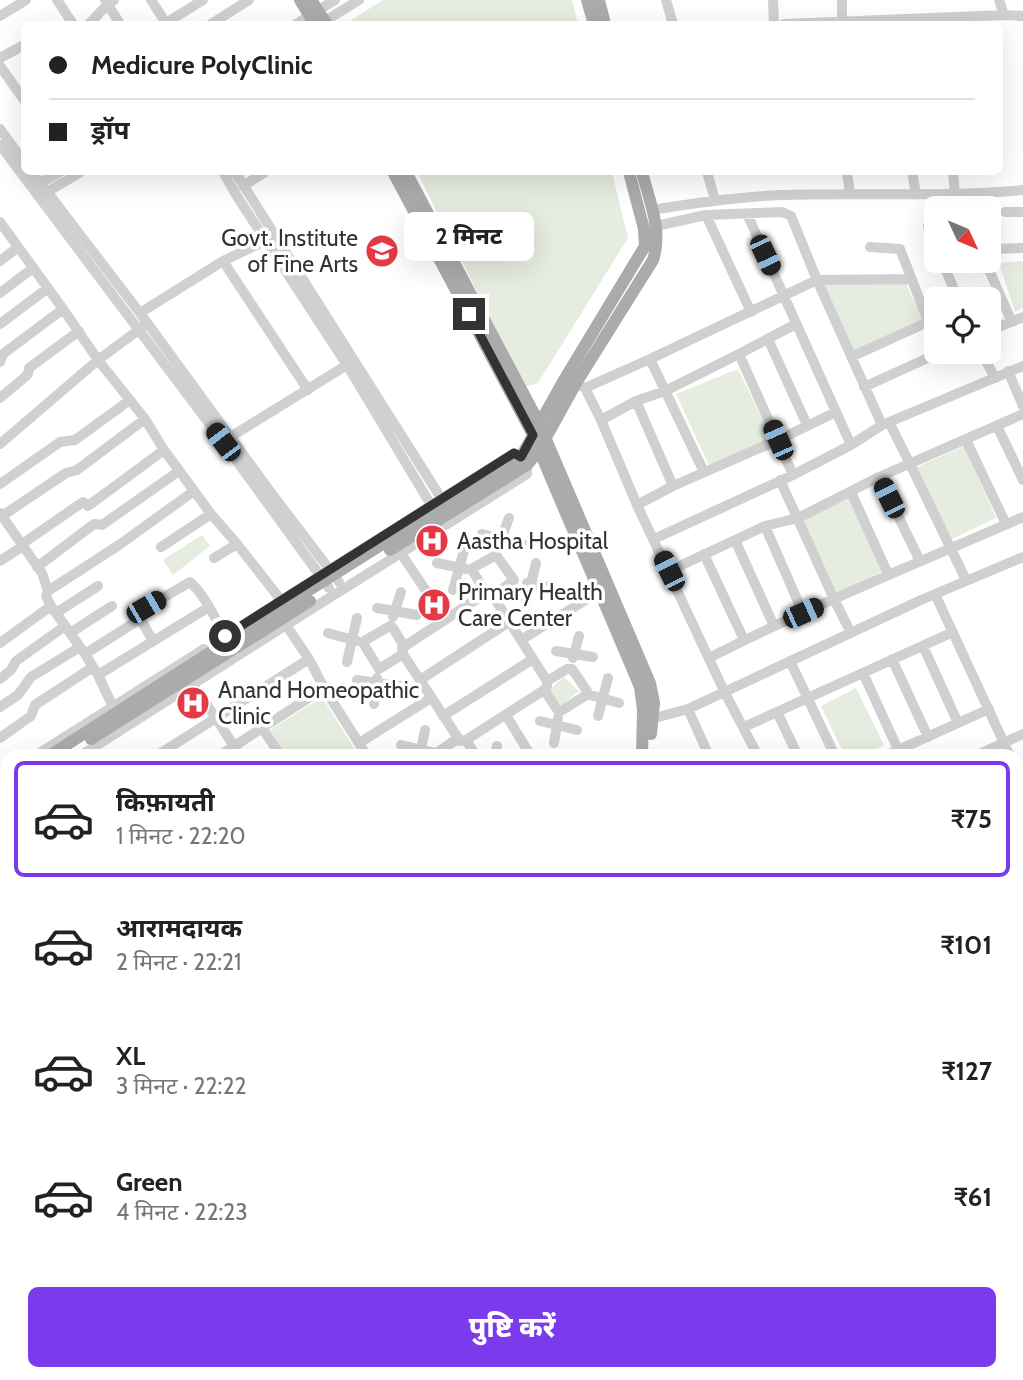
<!DOCTYPE html>
<html lang="hi">
<meta charset="utf-8">
<style>
body{margin:0;font-family:Cabin,"Noto Sans Devanagari",sans-serif;background:#f6f6f6;color:#222;height:100vh;display:flex;flex-direction:column;font-size:26px;white-space:nowrap}
*{box-sizing:border-box;margin:0}
p{font-size:23px;color:#767676}
.icon{flex:none;width:38px;height:38px;fill:none;stroke:currentColor;stroke-width:2;stroke-linecap:round;stroke-linejoin:round}
.map{position:relative;flex:1;overflow:hidden}
.drawer{position:absolute;left:0px;top:749px;width:1024px;height:632px;display:flex;flex-direction:column;background:#fff;border-radius:21px 21px 0 0;box-shadow:0 7px 28px #0002}
.drawer>*{flex:none}
.hud{position:absolute;left:21px;top:21px;width:982px;height:154px;border-radius:10px;box-shadow:0 7px 28px #0002;display:grid;align-content:center;height:154px;padding:0 28px;background:#fff}
.needle{width:46px;rotate:134deg}
.buttons{position:absolute;left:924px;top:196px;display:grid;gap:14px}
.buttons a{display:grid;place-items:center;width:77px;height:77px;border-radius:10px;background:#fff;box-shadow:0 7px 28px #0002;font-size:35px}
.end{position:absolute;width:32px;height:32px;margin:-16px;border:9px solid #333;background:#fff;box-shadow:0 0 0 4px #fff}
.from{border-radius:50%}
.bubble{position:absolute;height:49px;border-radius:10px;background:#fff;box-shadow:0 7px 28px #0002;font-size:23px;font-weight:800;line-height:49px;text-align:center}
.car{position:absolute;width:21px;height:42px;margin:-21px -10px;border-radius:9px;box-shadow:0 0 5px 2px #0007;background:linear-gradient(#222 24%,#8ab4d8 0 40%,#222 0 76%,#8ab4d8 0 86%,#222 0)}
.hud b{display:flex;align-items:center;gap:24px;height:66px;font-size:26px}
.hud b+b{border-top:2px solid #e0e0e0}
.hud i{width:18px;height:18px;background:#222}
ul{padding:12px 0 0;list-style:none}
li{display:flex;align-items:center;gap:21px;height:116px;margin:0 14px 10px;padding:0 14px;border:4px solid transparent;border-radius:10px}
li div{flex:1}
li b{display:block;font-size:26px}
li em{font-style:normal;font-weight:800}
li.active{border-color:#7c3aed}
li>.icon{width:63px;height:63px;stroke-width:1.5}
.action{display:flex;gap:14px;margin-top:auto;padding:14px 28px}
.action a{flex:1;height:80px;border-radius:10px;background:#7c3aed;color:#fff;font-size:28px;font-weight:800;line-height:80px;text-align:center}
.map>svg:first-child{display:block}
</style>
<div class="map">
<svg width="1023" height="1380" viewBox="0 0 1023 1380">
<rect width="100%" height="100%" fill="#fff"/>
<path fill="#e6ecdf" d="M383,0h189l6,24h-233z
M417,172h195l16,66 -90,145 -13,4z
M1023,261v47l-8,4 -16,-49z
M820,282h85l18,38 -70,32z
M738,369l34,70 -63,27 -33,-72z
M964,446l32,72 -46,22 -33,-73z
M850,497l33,74 -46,22 -34,-74z
M202,535l8,11 -37,29 -10,-15z
M564,677l15,14 -18,14 -13,-14z
M856,688l28,57 -23,11h-16l-24,-50z
M322,697l37,59h-72l-17,-26z"/>
<g fill="none" stroke-linecap="round" stroke-linejoin="round">
<path stroke="#d0d0d0" stroke-width="10" d="M57,0l16,24
M105,0l15,24
M151,0l15,23 37,-23
M666,0l7,24
M773,0l1,24
M999,0l5,15
M0,16l26,-16
M89,24l19,-20 6,-4
M211,24l38,-24
M296,24l39,-24
M320,24l39,-24
M784,24l220,-9 19,1
M842,24v-24
M0,58l24,-13
M0,66l24,34
M0,129l24,33
M0,145l223,297 106,146
M32,172l108,141 129,177 70,92
M223,172l15,26 109,167 84,140
M235,172l206,326
M707,172l8,28
M847,172l3,22
M912,172l4,22
M953,172l2,22
M40,183l20,-11
M243,186l22,-14
M47,192l34,-20
M652,210c42,-7 85,-13 128,-15 81,-3 162,3 243,-5
M1005,212h18
M747,214l104,231
M706,215l45,97
M0,222l63,87 35,51 47,59 19,31 47,64 26,30 47,60
M656,226l50,-11 76,-3 9,4 26,64 65,145
M928,226l8,20
M870,247l30,2 36,93
M989,249l34,-1
M0,261l18,-14
M223,261l85,129
M942,261l16,38
M985,261l27,61
M0,293l33,-25
M140,313l83,-52 44,-21
M0,324l48,-36
M989,331l34,-14
M768,339l39,86
M981,352l14,26
M739,354l54,121
M851,357l77,-35
M650,359l54,113
M0,362l3,-8 60,-45
M1008,371l15,35
M576,383l9,5 16,32 36,85 88,188 33,63
M864,387l77,-35
M585,388l65,-29 167,-79 94,-1
M0,398l25,-21 3,-3 1,-6 50,-37
M636,401l37,85
M601,420l35,-19 29,-10 74,-37 57,-30
M889,422l21,42 56,116
M997,426l26,54
M227,439l120,-74
M966,440l40,84
M0,444l98,-84 46,-34
M879,477l41,84
M780,480l54,119 17,34
M0,484l60,-42 15,-2 55,-40
M851,492l37,82
M637,505l36,-19 105,-46 58,-28
M0,513l42,60 6,18 -2,5 5,10 34,48 13,21 17,36
M2,516l64,-43 11,-3 68,-51
M765,526l38,87
M482,534l44,11
M654,539l139,-64 58,-30 31,-20 141,-59
M735,540l39,86
M22,544l61,-42 5,4 76,-56
M499,545l10,-27
M161,547l50,-33
M398,549l47,70
M704,554l40,86
M214,558l23,-14
M0,561l23,-15
M437,563l29,6
M37,567l57,-43 8,1 77,-54
M669,571l96,-45 33,-8 81,-41 144,-63
M527,583l21,4
M453,590l12,-43
M48,591l71,-46 75,-54
M486,593l-14,-23 1,-2 23,-13 18,25 -21,16
M935,594l75,162
M526,603l10,-40
M377,608l40,7
M56,613l42,-27
M393,617l8,-25
M282,619l27,40 15,29 43,68
M70,633l42,-27
M328,633l29,8
M521,640l79,-49
M153,641l-16,-28 53,-31c16,14 27,41 38,59
M0,643l51,-37
M923,646l35,77
M556,651l37,6
M85,654l55,-35
M403,654l-24,15 -16,-26 1,-2 26,-15 3,2 11,18
M573,658l6,-22
M709,658c102,-52 209,-95 314,-141
M892,659l36,78
M790,661l45,95
M347,662l10,-44
M863,673l38,83
M98,675l111,-68
M0,679l11,-9 5,-9 49,-35
M189,680l27,38 24,38
M357,680l44,6
M420,680l89,-58
M544,690l15,22 26,-16 2,-5 -15,-22h-5l-20,12v5l-3,4 -78,50 -6,1 -57,-87 -1,-6 84,-55 7,3 54,85
M587,694l32,9
M374,704l3,-26
M0,707l18,-12 13,-18 49,-30
M688,709l21,47
M777,712l21,44
M506,715l25,41
M443,716l90,-57
M598,716l10,-38
M651,719l37,-10 233,-109 102,-43
M540,721l37,9
M744,727l209,-95
M262,728l19,28
M0,738l31,-22 4,-11 58,-38
M466,740l10,16
M359,743l72,-45
M554,743l4,-25
M401,745l35,8
M66,755l1,1
M420,755l5,-25
M35,756l169,-107
M80,756l206,-131 241,-151v-9l-6,-8 -7,-4 -237,150
M156,756l153,-97
M219,756l105,-68
M436,756l2,-4 19,-13
M495,756l2,-10
M623,756h19
M885,756l104,-47
M975,756l48,-22
M1017,769l6,13
M0,778l7,-4
M0,806l7,-4
M0,831l7,11
M1017,846l6,14
M0,857l7,-4
M1017,885l6,-3
M0,909l7,10
M1017,927l6,-3
M1017,965l6,-3
M0,966l7,-5
M1017,1003l6,-3
M0,1018l7,-5
M1017,1040l6,-3
M0,1070l7,-5
M0,1134h7
M0,1147l7,1
M1017,1149l6,-1
M0,1178l7,6
M1017,1220l6,-1
M1017,1229l6,-2
M0,1234l7,-4
M1017,1270h6
M0,1312l7,-4
M1017,1327l6,1
M1017,1340l6,-3
M0,1373l7,-5
M56,1374l4,6
M193,1374l5,6
M400,1374l2,6
M494,1374l2,6
M599,1374l2,6
M702,1374l5,6
M732,1374l4,6
M915,1374l2,6
M87,1380l10,-6
M214,1380l9,-6
M360,1380l17,-6
M748,1380l8,-6
M814,1380l7,-6
M883,1380l15,-6 6,3 2,3
M935,1380l13,-6"/>
<path stroke="#ababab" stroke-width="12" d="M300,0l15,24
M311,0l16,24
M587,0l7,24
M599,0l6,24
M393,172l140,263c35,85 72,168 107,252l3,23 -1,46
M406,172l133,251 111,260 4,20 -3,31
M390,550l137,-85 12,-15 37,-67 77,-123c10,-29 -4,-60 -11,-88
M91,739l219,-138
M49,756l179,-115 293,-184 43,-77 81,-134 -1,-17 -15,-57
M0,788l7,-5
M267,1380l14,-6
M298,1380l14,-6"/>
</g>
<g fill="none" stroke-linecap="round" stroke-linejoin="round">
<path stroke="#333" stroke-width="9" d="M225,636l289,-183 7,4 12,-22 -64,-121"/>
</g>
<defs>
<symbol id="university-disc" viewBox="-11 -11 22 22"><circle r="9.5" fill="#e63946" stroke="#fff"/><path d="M0-5L7-2L0 1L-7-2ZM-4 1L0 2.5L4 1V4Q0 6-4 4Z" fill="#fff"/></symbol>
<symbol id="hospital-disc" viewBox="-11 -11 22 22"><circle r="9.5" fill="#e63946" stroke="#fff"/><path d="M-5-5h3v3.5h4V-5h3V5h-3V1.5h-4V5h-3Z" fill="#fff"/></symbol>
</defs>
<g fill-rule="evenodd">
<use href="#university-disc" x="363" y="232" width="38" height="38"/>
<use href="#hospital-disc" x="413" y="522" width="38" height="38"/>
<use href="#hospital-disc" x="415" y="586" width="38" height="38"/>
<use href="#hospital-disc" x="174" y="684" width="38" height="38"/>
</g>
<g text-anchor="middle" dominant-baseline="central" stroke-width="7" stroke-linejoin="round" paint-order="stroke">
<g font-size="23" fill="#333" stroke="#fff" text-anchor="start">
<text x="358" y="238" text-anchor="end">Govt. Institute<tspan x="358" dy="26">of Fine Arts</tspan></text>
<text x="457" y="541">Aastha Hospital</text>
<text x="458" y="592">Primary Health<tspan x="458" dy="26">Care Center</tspan></text>
<text x="218" y="690">Anand Homeopathic<tspan x="218" dy="26">Clinic</tspan></text>
</g>
</g>
</svg>
<div class="buttons">
<a><svg class="needle" viewBox="-14 -14 28 28"><path d="M0-13l5 13h-10z" fill="#e53935"/><path d="M0 13l5-13h-10z" fill="#767676"/></svg></a>
<a><svg class="icon" aria-label="locate" viewBox="0 0 24 24"><circle cx="12" cy="12" r="6"/><path d="M12 2v4M12 18v4M2 12h4M18 12h4"/></svg></a>
</div>
<i class="end from" style="left:225px;top:636px"></i>
<i class="end" style="left:469px;top:314px"></i>
<div class="bubble" style="left:404px;top:212px;width:130px">2 मिनट</div>
<i class="car" style="left:765px;top:255px;rotate:155deg"></i>
<i class="car" style="left:778px;top:440px;rotate:336deg"></i>
<i class="car" style="left:223px;top:442px;rotate:323deg"></i>
<i class="car" style="left:889px;top:498px;rotate:334deg"></i>
<i class="car" style="left:669px;top:571px;rotate:334deg"></i>
<i class="car" style="left:146px;top:607px;rotate:60deg"></i>
<i class="car" style="left:803px;top:613px;rotate:66deg"></i>
<div class="hud">
<b><i class="from"></i>Medicure PolyClinic</b>
<b><i></i>ड्रॉप</b>
</div>
<section class="drawer">
<ul>
<li class="active"><svg class="icon" aria-label="car" viewBox="0 0 24 24"><path d="M5 17H2v-5l4-1 3-4h7l3 4 3 1v5h-3M9 17h6M6 11h13"/><circle cx="7" cy="17" r="2"/><circle cx="17" cy="17" r="2"/></svg><div><b>किफ़ायती</b><p>1 मिनट · 22:20</p></div><em>₹75</em></li>
<li><svg class="icon" aria-label="car" viewBox="0 0 24 24"><path d="M5 17H2v-5l4-1 3-4h7l3 4 3 1v5h-3M9 17h6M6 11h13"/><circle cx="7" cy="17" r="2"/><circle cx="17" cy="17" r="2"/></svg><div><b>आरामदायक</b><p>2 मिनट · 22:21</p></div><em>₹101</em></li>
<li><svg class="icon" aria-label="car" viewBox="0 0 24 24"><path d="M5 17H2v-5l4-1 3-4h7l3 4 3 1v5h-3M9 17h6M6 11h13"/><circle cx="7" cy="17" r="2"/><circle cx="17" cy="17" r="2"/></svg><div><b>XL</b><p>3 मिनट · 22:22</p></div><em>₹127</em></li>
<li><svg class="icon" aria-label="car" viewBox="0 0 24 24"><path d="M5 17H2v-5l4-1 3-4h7l3 4 3 1v5h-3M9 17h6M6 11h13"/><circle cx="7" cy="17" r="2"/><circle cx="17" cy="17" r="2"/></svg><div><b>Green</b><p>4 मिनट · 22:23</p></div><em>₹61</em></li>
</ul>
<div class="action"><a>पुष्टि करें</a></div>
</section>
</div>
